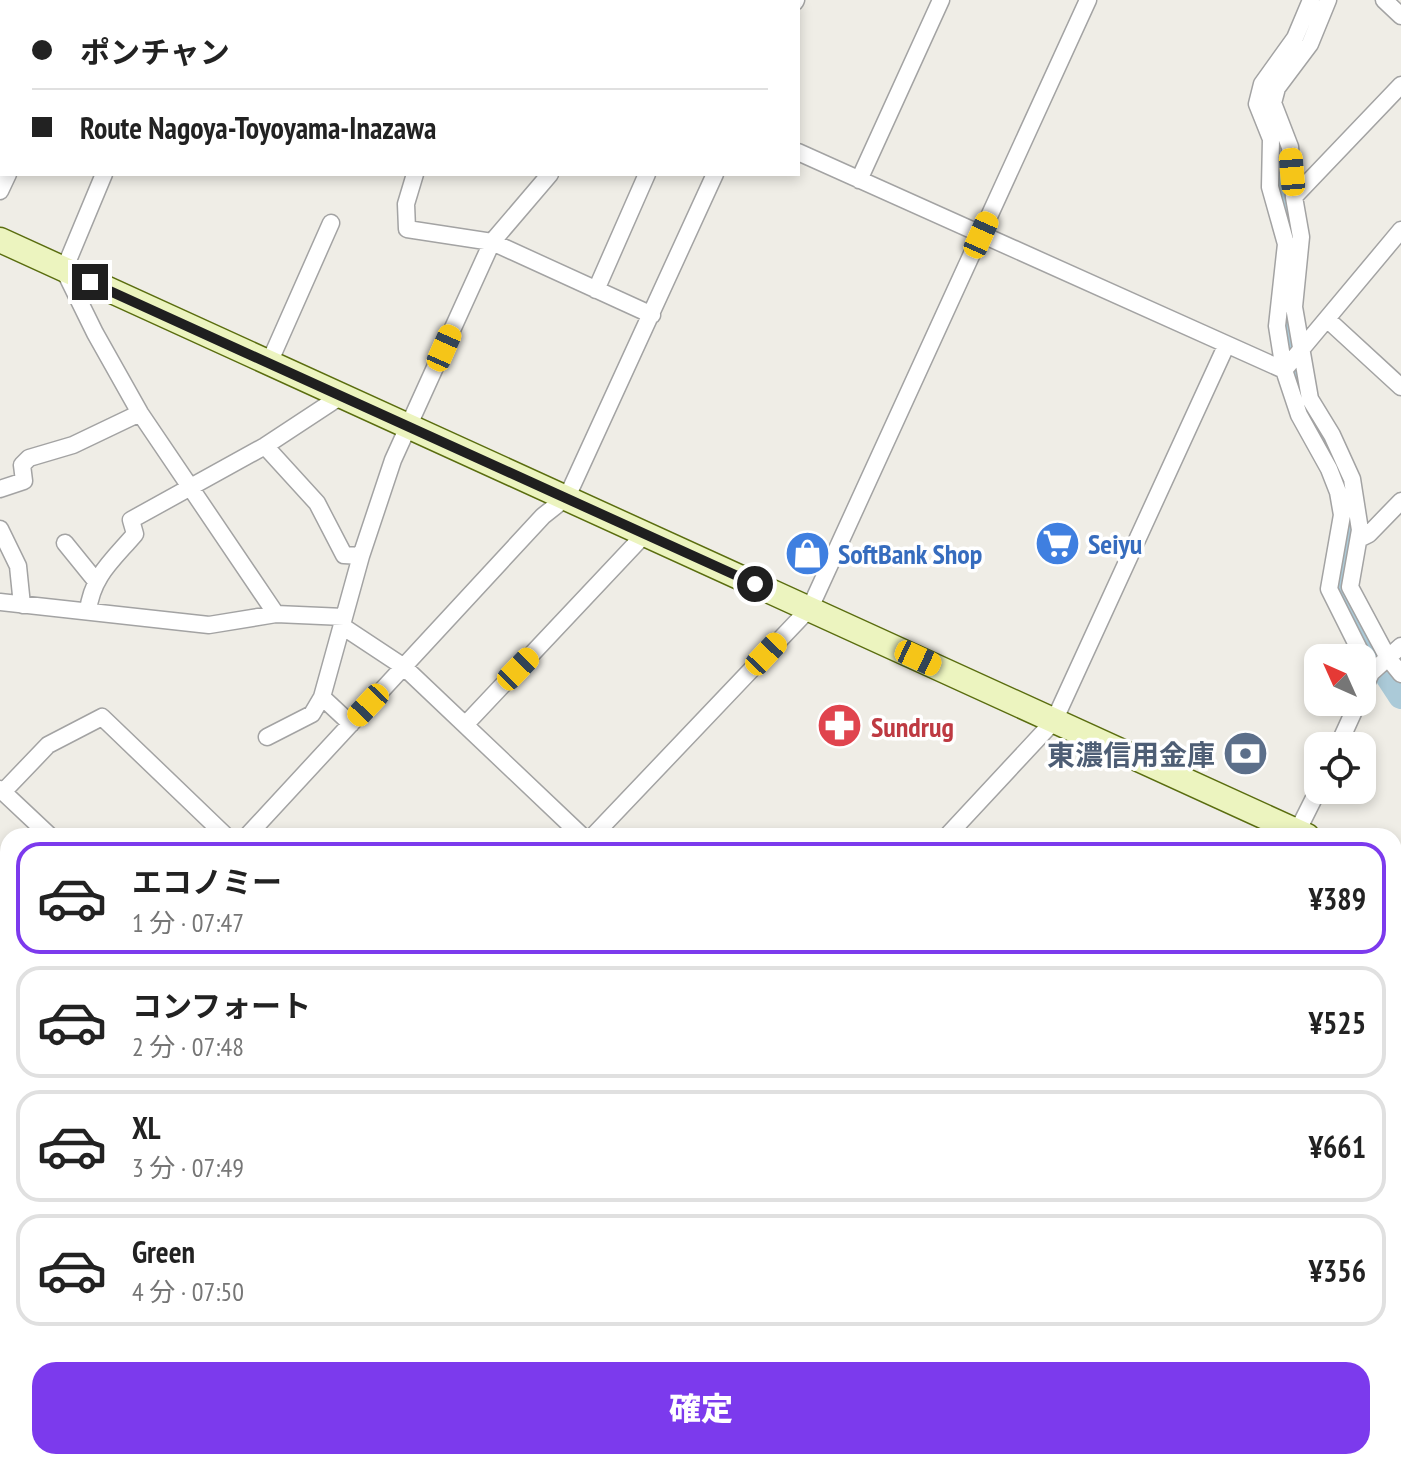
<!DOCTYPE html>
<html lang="ja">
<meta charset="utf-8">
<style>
body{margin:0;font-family:"PT Sans Narrow","Noto Sans JP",sans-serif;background:#f6f6f6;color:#222;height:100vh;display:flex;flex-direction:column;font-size:30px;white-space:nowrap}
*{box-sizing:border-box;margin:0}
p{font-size:26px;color:#767676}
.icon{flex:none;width:44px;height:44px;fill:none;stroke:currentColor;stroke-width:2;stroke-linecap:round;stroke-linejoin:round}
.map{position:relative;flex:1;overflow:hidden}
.sheet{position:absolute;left:0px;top:828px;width:1402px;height:642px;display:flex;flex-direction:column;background:#fff;border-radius:24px 24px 0 0;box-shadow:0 4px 12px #0003}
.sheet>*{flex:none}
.guide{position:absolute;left:0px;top:0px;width:800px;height:176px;box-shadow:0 4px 12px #0003;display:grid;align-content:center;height:176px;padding:0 32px;background:#fff}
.needle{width:52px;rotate:315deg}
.fabs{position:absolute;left:1304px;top:644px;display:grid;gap:16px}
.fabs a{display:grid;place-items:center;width:72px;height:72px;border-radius:16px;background:#fff;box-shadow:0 4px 12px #0003;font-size:40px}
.end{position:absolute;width:36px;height:36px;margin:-18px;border:10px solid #1f1f1f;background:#fff;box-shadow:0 0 0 4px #fff}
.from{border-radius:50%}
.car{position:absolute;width:24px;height:48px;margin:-24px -12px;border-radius:10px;box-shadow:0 0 6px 2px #0007;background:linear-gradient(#f5c518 24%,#345 0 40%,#f5c518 0 76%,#345 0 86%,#f5c518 0)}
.guide b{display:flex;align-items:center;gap:28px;height:76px;font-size:30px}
.guide b+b{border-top:2px solid #e0e0e0}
.guide i{width:20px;height:20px;background:#222}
ul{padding:14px 0 0;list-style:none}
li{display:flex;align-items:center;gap:24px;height:112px;margin:0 16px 12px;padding:0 16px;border:4px solid #e0e0e0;border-radius:24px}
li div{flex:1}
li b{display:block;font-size:30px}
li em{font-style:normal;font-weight:800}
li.on{border-color:#7c3aed}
li>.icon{width:72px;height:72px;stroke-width:1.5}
.cta{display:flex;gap:16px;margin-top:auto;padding:16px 32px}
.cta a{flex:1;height:92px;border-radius:24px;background:#7c3aed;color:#fff;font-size:32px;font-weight:800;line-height:92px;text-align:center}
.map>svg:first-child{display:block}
</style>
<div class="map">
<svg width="1401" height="1469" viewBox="0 0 1401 1469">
<rect width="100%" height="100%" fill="#efede6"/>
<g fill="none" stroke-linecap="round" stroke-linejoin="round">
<path stroke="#abcad8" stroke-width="26" d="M1268,109l6,10 7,29v54l11,22 3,20 -8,35 -1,46 3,20 14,58 41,79 6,34 -10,74 29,57 32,49
M1121,1469l4,-7"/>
<defs>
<path id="minor" d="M347,0l1,2
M542,0l1,2
M1311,0l-16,38 -33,46 -5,20 14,35 -1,48 16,57 -9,82 7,44 15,45 30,54 9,23 4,23 -13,74 42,84
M1328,0l-18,44 -33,44 -4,15 17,44 4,50 7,40 -7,70 16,92 22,36 20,44 8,51 -10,57 38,71 13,16
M1384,0l17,16
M150,2l2,-2
M741,2l1,-2
M795,2l1,-2
M798,152l486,218 117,-140
M104,174l-40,96 31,63 45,80 136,201
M415,174l-9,30 1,25 85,13 160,73
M859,180l82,-180
M0,191l8,-17
M1294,197l107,-112
M596,290l51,-116
M1328,320l73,67
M269,363l62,-140
M265,446l52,57 27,52 17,1
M0,489l24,-8 -2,-16 7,-7 44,-13 67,-32
M0,529l18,37 4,39
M1359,539l10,-5 32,-33
M65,543l30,37
M0,602l209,23 67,-11 68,3
M88,611c4,-35 25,-51 47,-77l-4,-14 134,-74 76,-50
M342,626l62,41 178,169
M1362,693l9,-20 30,-27
M322,697l29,27
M465,725l179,-190
M267,737l45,-23 10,-17 39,-141 32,-96 99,-218 58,-68
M1338,746l20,-44
M0,789l50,47
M3,792l45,-47 54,-28 124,119
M247,836l296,-320 24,-19 148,-323
M593,836l217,-228 278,-608
M947,836l107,-115 172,-375
M1295,836l23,-46
M0,913l8,-9
M1394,976l7,-8
M1394,1022l7,4
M0,1095l8,-9
M1394,1127l7,-8
M0,1287l8,-8
M0,1357l8,8
M1394,1380l7,5
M111,1462l7,7
M718,1462l7,7
M0,1465l8,-8
M350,1469l6,-7
M701,1469l6,-7
M993,1469l6,-7
M1136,1469l4,-7"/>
<path id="tertiary" d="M1394,1294l7,-9
M1288,1469l4,-7"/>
<path id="secondary" d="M0,240l1307,596
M1394,879l7,3"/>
</defs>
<use href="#minor" stroke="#a3a3a3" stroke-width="19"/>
<use href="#tertiary" stroke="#a3a3a3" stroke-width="23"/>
<use href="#secondary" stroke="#5a6d0f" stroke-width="27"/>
<use href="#minor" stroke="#fff" stroke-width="16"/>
<use href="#tertiary" stroke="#fff" stroke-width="20"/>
<use href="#secondary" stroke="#ecf4bf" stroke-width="24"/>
</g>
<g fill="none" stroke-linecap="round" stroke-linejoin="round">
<path stroke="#1f1f1f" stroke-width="10" d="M90,282l665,302"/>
</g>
<defs>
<symbol id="supermarket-disc" viewBox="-11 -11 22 22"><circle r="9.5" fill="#3f7fe0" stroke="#fff"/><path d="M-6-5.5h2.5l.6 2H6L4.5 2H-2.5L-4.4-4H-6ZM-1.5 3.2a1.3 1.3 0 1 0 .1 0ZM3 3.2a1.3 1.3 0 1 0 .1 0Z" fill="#fff"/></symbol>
<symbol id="shop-disc" viewBox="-11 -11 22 22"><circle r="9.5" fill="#3f7fe0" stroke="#fff"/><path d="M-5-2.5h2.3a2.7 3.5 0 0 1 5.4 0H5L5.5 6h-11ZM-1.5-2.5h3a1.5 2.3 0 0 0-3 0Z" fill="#fff"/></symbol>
<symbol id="pharmacy-disc" viewBox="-11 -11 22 22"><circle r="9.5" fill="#e0444e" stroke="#fff"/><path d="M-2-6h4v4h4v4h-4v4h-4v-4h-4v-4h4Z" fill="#fff"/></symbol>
<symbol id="bank-disc" viewBox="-11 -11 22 22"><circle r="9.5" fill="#5c6f8a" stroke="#fff"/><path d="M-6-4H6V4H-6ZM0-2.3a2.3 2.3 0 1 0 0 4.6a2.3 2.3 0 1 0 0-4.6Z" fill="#fff"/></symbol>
</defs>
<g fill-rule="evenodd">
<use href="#supermarket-disc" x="1032" y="518" width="51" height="51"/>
<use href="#shop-disc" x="782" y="528" width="51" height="51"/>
<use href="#pharmacy-disc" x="814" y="700" width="51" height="51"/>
<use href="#bank-disc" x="1220" y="728" width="51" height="51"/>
</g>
<g text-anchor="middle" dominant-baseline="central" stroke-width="7" stroke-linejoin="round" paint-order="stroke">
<g font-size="28" font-weight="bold" fill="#366cbe" stroke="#fff" text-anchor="start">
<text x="1088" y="543">Seiyu</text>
<text x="838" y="553">SoftBank Shop</text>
</g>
<g font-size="28" font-weight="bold" fill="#be3a42" stroke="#fff" text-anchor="start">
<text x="871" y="726">Sundrug</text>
</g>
<g font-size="28" font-weight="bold" fill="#4e5e75" stroke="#fff" text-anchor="end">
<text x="1215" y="754">東濃信用金庫</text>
</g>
</g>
</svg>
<div class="fabs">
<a><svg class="needle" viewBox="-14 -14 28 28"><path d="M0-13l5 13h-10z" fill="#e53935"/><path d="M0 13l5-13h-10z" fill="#767676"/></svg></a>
<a><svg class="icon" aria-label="locate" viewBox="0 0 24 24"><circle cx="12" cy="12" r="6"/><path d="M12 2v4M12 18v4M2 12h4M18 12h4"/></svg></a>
</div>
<i class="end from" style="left:755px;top:584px"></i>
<i class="end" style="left:90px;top:282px"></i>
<i class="car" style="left:1292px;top:172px;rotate:355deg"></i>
<i class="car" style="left:981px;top:235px;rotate:24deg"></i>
<i class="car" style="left:444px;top:348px;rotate:24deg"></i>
<i class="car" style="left:766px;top:654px;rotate:43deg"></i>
<i class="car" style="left:918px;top:658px;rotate:115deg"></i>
<i class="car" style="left:518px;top:669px;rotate:44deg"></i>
<i class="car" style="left:368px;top:705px;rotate:223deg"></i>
<div class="guide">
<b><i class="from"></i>ポンチャン</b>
<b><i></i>Route Nagoya-Toyoyama-Inazawa</b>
</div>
<section class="sheet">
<ul>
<li class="on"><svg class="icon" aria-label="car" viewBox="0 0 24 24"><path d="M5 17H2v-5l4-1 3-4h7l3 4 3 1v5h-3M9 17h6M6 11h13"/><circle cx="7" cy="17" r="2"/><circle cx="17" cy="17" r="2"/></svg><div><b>エコノミー</b><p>1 分 · 07:47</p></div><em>¥389</em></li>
<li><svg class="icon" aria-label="car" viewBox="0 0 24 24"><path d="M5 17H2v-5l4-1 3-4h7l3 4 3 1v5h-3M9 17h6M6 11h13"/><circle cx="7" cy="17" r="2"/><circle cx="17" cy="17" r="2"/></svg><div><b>コンフォート</b><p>2 分 · 07:48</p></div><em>¥525</em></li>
<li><svg class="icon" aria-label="car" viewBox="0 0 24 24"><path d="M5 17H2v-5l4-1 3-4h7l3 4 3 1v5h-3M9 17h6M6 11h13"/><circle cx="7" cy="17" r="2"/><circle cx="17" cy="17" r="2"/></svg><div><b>XL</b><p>3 分 · 07:49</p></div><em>¥661</em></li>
<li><svg class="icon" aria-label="car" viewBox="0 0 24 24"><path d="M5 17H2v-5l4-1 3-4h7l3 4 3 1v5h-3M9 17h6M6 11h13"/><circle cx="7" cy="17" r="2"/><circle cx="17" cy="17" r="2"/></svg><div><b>Green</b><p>4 分 · 07:50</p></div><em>¥356</em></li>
</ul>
<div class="cta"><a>確定</a></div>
</section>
</div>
